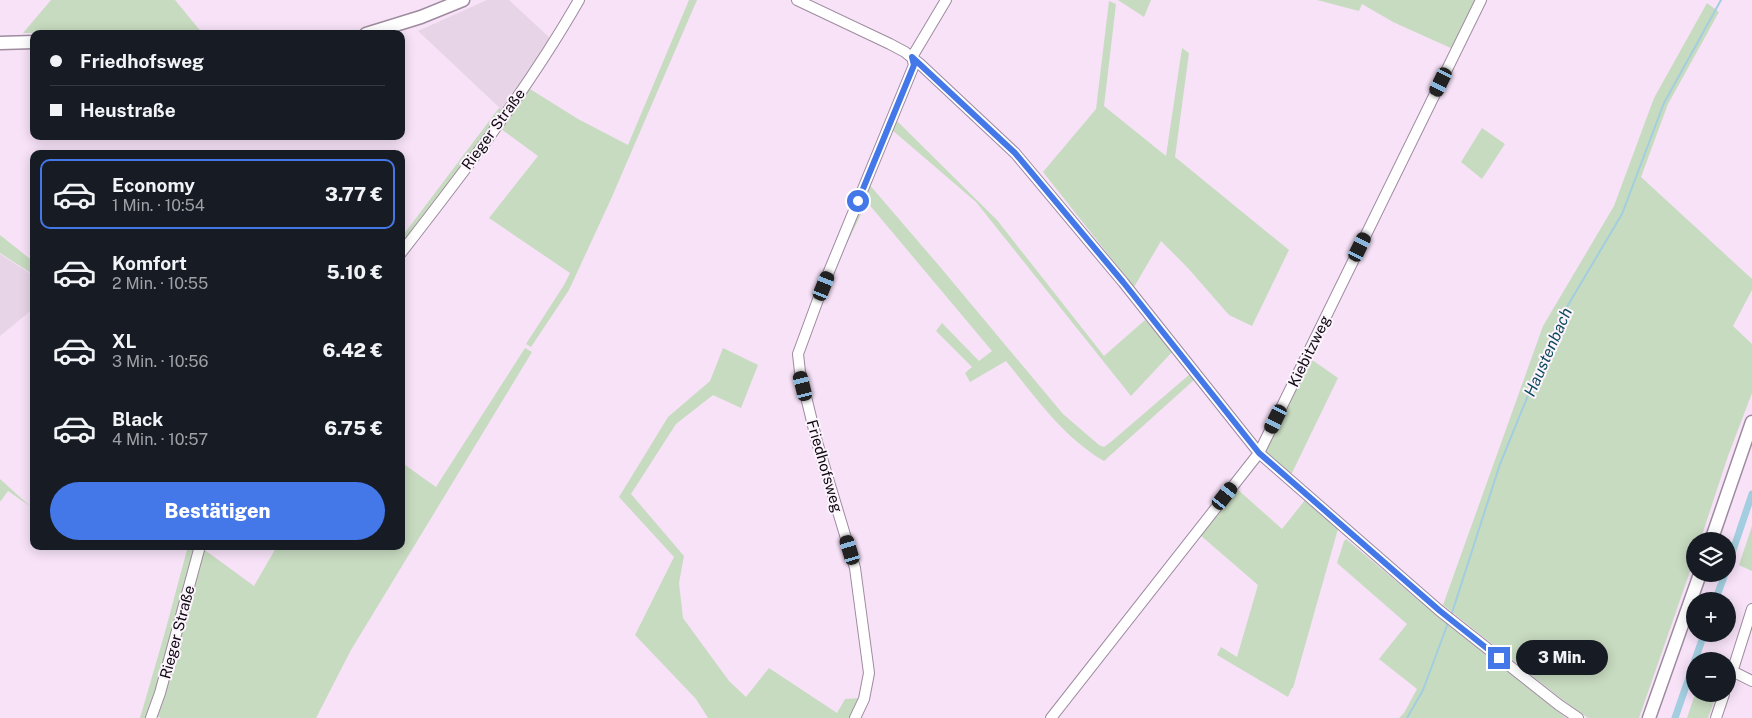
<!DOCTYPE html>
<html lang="de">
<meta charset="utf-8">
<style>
body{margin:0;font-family:"Public Sans",sans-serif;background:#242831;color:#f1f3f6;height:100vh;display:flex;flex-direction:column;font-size:19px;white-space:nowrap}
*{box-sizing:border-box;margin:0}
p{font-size:16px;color:#9ea1a6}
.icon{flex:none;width:28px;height:28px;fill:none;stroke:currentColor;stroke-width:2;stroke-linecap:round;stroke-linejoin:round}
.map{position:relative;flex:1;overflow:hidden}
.panel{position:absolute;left:30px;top:150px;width:375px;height:400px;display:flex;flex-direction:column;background:#171b24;border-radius:10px;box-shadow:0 2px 12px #0003}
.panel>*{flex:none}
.banner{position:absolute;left:30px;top:30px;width:375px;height:110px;border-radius:10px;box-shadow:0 2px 12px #0003;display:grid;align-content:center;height:110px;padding:0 20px;background:#171b24}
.tools{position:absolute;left:1686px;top:532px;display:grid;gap:10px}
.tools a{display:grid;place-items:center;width:50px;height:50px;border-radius:50%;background:#171b24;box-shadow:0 2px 12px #0003;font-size:25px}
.end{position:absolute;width:22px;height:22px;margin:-11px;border:6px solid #4478e9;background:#fff;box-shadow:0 0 0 2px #fff}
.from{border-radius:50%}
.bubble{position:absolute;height:35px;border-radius:18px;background:#171b24;box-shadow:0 2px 12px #0003;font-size:16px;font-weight:800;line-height:35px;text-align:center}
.car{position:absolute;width:15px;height:30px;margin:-15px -8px;border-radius:6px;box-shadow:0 0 4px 1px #0007;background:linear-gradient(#222 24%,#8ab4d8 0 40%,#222 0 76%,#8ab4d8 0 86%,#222 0)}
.banner b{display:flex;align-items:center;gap:18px;height:48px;font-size:19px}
.banner b+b{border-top:1px solid #363941}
.banner i{width:12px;height:12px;background:#f1f3f6}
ul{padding:9px 0 0;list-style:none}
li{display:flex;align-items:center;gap:15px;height:70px;margin:0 10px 8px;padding:0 10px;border:2px solid transparent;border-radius:10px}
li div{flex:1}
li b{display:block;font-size:19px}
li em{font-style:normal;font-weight:800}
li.current{border-color:#4478e9}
li>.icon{width:45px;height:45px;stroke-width:1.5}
.action{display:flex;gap:10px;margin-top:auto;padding:10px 20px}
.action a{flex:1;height:58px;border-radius:30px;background:#4478e9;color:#fff;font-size:20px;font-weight:800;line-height:58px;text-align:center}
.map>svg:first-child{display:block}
</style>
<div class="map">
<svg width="1752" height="718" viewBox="0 0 1752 718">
<rect width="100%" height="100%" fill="#f7e2f8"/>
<path fill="#e7d5e7" d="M487,0h22l42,39 -48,72 -85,-80z
M0,254l34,22v32l-34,28z"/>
<path fill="#c7dbc0" d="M51,0h124l28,34 -180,-1z
M689,0h8l-86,199 -42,91 -38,57 -5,-3 38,-59 6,-12 -81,-55 49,-62 -37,-27 29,-40 48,30 50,26z
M1118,0h33l-7,17z
M1317,0h160l-24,49 -60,-27 -31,-18 -3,7z
M1109,1l7,3 -12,102 62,50 16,-108 7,5 -14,104 114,93 -37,76 -23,-11 -42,-48 -26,-26 -27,46 -91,-115 53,-63z
M1707,3l12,9 -51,92 -27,73 111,102v11l-19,36 19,18v49l-24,63 -28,85h-5v16l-56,161h-51l-24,-17 -121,-96 100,-279 71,-120 40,-108z
M499,108l4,3 -102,137v-10z
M895,119l102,101 107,136 41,-36 28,31 -42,45 -155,-194 -85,-73z
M1482,128l23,16 -23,35 -21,-17z
M868,183l73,85 122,146 36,31 5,2 8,-6 78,-67 4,6 -90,81c-41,-24 -68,-63 -98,-100l-36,21 -5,-9 7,-6 -36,-36 6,-8 37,38 13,-10 -125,-149 -20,41 -4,-1z
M0,235l34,27v13l-34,-22z
M525,348l7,4 -181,298 -35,68h-155l-5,-2 46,-168 52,38 23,-40h124v-84l35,25z
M723,348l35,17 -17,43 -28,-13 -37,29 -45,70 53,62 -5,27 4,35 46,63 17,16 23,-29 68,45 8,-14 16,-1 -11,20h-142l-12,-19 -61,-64 39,-78 -55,-60 49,-80 42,-36z
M1308,357l30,21 -46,95 -3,3 -23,-20 -1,-8z
M0,479l31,28 -23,-16 -8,11z
M1236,488l46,41 23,-29 33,29 -45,159h-1l-4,9 -71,-42 4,-8 16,10 21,-72 -59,-51z
M1752,526v45l-13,-6z
M1346,539l95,80 125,99h-167l5,-5 13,-24 -38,-30 28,-35 -70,-61 7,-22z
M188,546h9l-49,172h-8l25,-86z
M1695,694h22l-9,24h-21z"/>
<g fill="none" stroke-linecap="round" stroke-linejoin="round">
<path stroke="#a3cedf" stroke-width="2" d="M1451,616l49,-152 58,-142 64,-108 42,-111 57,-103
M1407,718l16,-28 25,-67"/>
<path stroke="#a3cedf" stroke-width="7" d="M1728,565l24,-71
M1715,601l10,-27
M1675,718l29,-84"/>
<defs>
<path id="minor" d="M797,0l93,44 15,8 15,12 95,89 108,129 136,171 181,158 119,94 19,13
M401,253c63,-81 127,-164 178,-253
M1732,671l20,10
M1728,685l24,-76
M151,718l9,-25 40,-147
M855,718l9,-19 5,-26 -14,-105 -38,-126 -17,-70 -2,-18 25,-68 91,-221 -2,-8 34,-57
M1051,718l208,-265 222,-453
M1716,718l8,-24"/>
<path id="major" d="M366,34l55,-17 42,-17
M0,43l34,-1
M1711,541l41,-119
M1649,718l51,-144"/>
</defs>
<use href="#minor" stroke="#9e8b9f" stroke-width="12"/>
<use href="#major" stroke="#9e8b9f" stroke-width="15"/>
<use href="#minor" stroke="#fff" stroke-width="10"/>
<use href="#major" stroke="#fff" stroke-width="12"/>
</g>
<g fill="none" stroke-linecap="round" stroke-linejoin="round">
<path stroke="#4478e9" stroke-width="6" d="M858,201l56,-136 -2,-8 103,96 108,129 136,171 181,158 59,47"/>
</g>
<g text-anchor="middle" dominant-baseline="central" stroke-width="4" stroke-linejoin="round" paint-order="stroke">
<g font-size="15" fill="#0f0810" stroke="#fcf4fd">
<text transform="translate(493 129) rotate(-54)">Rieger Straße</text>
<text transform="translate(1309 351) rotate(-64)">Kiebitzweg</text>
<text transform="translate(825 466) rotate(74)">Friedhofsweg</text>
<text transform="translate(177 632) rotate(-75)">Rieger Straße</text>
</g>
<g font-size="16" font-style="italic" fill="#0e4a5c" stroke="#fcf4fd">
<text transform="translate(1548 352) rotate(-66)">Haustenbach</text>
</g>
</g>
</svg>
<div class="tools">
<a><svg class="icon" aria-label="layers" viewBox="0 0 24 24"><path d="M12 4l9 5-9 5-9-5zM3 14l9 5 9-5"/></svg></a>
<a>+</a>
<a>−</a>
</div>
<i class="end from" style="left:858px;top:201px"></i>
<i class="end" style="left:1499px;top:658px"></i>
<div class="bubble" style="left:1516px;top:640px;width:92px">3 Min.</div>
<i class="car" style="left:1441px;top:82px;rotate:206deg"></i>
<i class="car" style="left:1360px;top:247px;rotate:26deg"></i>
<i class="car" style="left:824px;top:286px;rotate:22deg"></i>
<i class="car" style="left:803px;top:386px;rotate:346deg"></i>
<i class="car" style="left:1276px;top:419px;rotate:206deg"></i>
<i class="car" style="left:1225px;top:496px;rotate:38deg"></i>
<i class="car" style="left:850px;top:550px;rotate:343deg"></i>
<div class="banner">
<b><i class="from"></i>Friedhofsweg</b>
<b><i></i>Heustraße</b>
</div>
<section class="panel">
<ul>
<li class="current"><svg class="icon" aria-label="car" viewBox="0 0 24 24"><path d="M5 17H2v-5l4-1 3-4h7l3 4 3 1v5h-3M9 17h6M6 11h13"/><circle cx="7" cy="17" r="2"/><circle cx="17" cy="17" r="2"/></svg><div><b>Economy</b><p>1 Min. · 10:54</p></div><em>3.77 €</em></li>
<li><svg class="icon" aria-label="car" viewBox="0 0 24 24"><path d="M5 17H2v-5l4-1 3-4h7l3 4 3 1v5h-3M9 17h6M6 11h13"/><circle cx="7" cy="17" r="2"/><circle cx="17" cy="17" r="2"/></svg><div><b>Komfort</b><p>2 Min. · 10:55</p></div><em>5.10 €</em></li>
<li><svg class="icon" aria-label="car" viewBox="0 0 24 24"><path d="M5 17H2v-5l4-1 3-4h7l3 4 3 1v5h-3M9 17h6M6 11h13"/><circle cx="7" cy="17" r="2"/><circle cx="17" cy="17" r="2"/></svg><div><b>XL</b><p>3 Min. · 10:56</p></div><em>6.42 €</em></li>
<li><svg class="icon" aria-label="car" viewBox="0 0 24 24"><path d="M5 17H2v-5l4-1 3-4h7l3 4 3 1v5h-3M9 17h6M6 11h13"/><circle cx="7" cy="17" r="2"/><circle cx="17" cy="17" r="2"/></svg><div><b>Black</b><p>4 Min. · 10:57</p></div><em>6.75 €</em></li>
</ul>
<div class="action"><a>Bestätigen</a></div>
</section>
</div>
